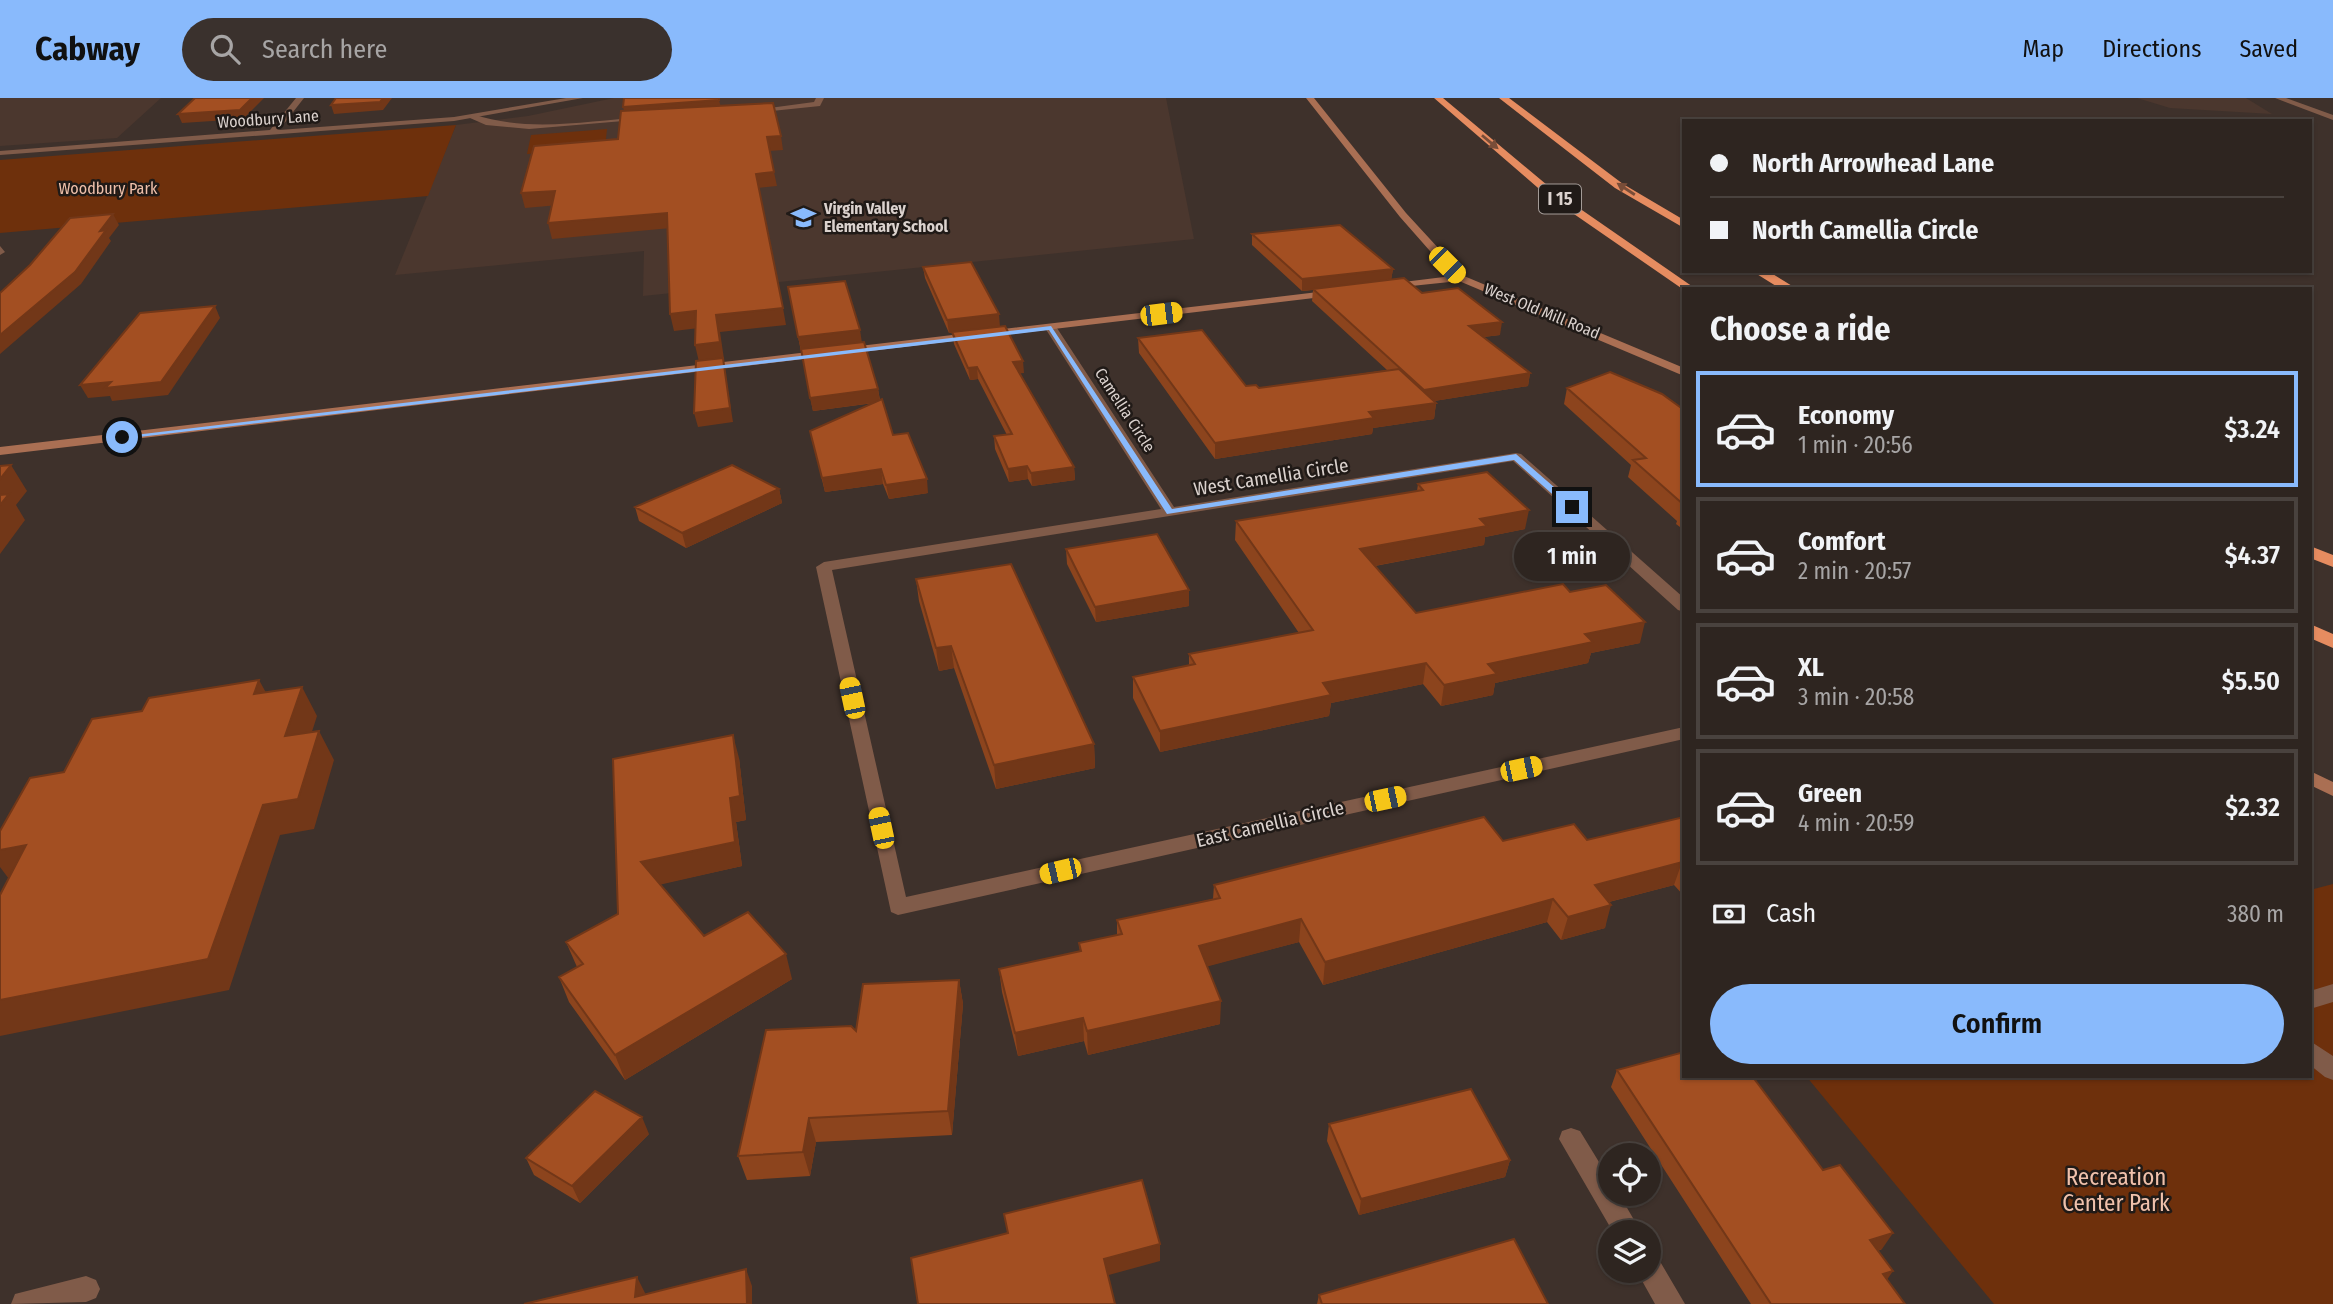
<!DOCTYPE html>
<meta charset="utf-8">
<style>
body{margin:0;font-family:"Fira Sans Condensed",sans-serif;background:#3a312d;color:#f1f3f6;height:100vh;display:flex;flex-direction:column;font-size:26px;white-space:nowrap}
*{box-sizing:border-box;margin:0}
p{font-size:23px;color:#a7a5a5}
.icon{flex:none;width:38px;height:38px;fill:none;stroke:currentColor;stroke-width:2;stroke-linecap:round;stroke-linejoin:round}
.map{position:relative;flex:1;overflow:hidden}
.panel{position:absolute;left:1682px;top:189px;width:630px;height:791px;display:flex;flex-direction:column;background:#2e2520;border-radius:0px;box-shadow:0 2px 5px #0004,0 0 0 2px #49423e}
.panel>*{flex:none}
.guide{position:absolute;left:1682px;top:21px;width:630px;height:154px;border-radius:0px;box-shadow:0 2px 5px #0004,0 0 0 2px #49423e;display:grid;align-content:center;height:154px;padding:0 28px;background:#2e2520}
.controls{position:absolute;left:1598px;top:1045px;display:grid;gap:14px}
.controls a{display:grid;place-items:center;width:63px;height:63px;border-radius:50%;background:#2e2520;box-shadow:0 2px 5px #0004,0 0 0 2px #49423e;font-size:35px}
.end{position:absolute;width:32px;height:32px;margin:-16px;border:9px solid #89bafc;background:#111;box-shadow:0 0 0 4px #111}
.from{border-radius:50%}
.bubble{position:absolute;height:49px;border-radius:24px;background:#2e2520;box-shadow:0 2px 5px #0004,0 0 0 2px #49423e;font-size:23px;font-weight:600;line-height:49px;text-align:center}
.car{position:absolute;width:21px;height:42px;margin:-21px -10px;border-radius:9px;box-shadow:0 0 5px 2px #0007;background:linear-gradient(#f5c518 24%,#345 0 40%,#f5c518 0 76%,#345 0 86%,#f5c518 0)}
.guide b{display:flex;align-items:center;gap:24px;height:66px;font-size:26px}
.guide b+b{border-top:2px solid #49423e}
.guide i{width:18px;height:18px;background:#f1f3f6}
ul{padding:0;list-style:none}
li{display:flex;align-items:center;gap:21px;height:116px;margin:0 14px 10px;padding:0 14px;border:4px solid #49423e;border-radius:0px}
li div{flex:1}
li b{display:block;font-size:26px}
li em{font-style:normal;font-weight:600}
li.on{border-color:#89bafc}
li>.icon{width:63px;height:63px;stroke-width:1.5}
h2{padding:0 28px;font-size:32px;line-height:84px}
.pay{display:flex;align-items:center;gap:18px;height:77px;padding:0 28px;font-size:26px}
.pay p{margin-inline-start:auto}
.cta{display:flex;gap:14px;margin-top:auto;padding:14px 28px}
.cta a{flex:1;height:80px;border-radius:42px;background:#89bafc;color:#111;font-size:28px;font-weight:600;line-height:80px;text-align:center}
header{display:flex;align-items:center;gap:42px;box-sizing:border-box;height:98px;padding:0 35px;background:#89bafc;color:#111}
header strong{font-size:33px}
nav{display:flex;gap:38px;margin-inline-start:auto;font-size:24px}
.search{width:490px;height:63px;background:#3a312d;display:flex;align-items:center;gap:18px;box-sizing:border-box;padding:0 24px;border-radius:38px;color:#a7a5a5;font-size:26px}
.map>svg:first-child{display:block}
</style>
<header>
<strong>Cabway</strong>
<div class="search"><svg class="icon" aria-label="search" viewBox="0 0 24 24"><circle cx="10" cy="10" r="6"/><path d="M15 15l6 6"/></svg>Search here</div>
<nav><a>Map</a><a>Directions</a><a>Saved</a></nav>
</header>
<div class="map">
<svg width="2333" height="1206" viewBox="0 0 2333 1206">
<rect width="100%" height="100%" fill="#3e312b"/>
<path fill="#4b372e" d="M0,0h161l-44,40 -117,8z
M614,0h552l28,141 -551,57 1,-45 -249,24 61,-150 72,-9z
M2137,0h109l26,16 -102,-6z"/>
<path fill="#6e300c" d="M456,27l-28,71 -428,37v-73z
M607,31l-2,19 -78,6 4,-19z
M2333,786v420h-339l-188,-228h504v-186z"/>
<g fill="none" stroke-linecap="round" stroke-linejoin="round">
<path fill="#805b49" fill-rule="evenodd" d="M816,0h8l-4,8 -68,7 -4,-2 66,-9z
M473,16c54,19 114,7 170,3l4,2 -118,10 -43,-4 -16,-7z
M0,148l5,6 -5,3z
M2333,886v18l-23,7v-18z
M2310,943l23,15v24l-8,-3 -15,-12z"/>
<path fill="#805b49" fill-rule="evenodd" d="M296,0h8l-25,32 175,-13 112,-19h17l-129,23 -454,34v-4l270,-21z
M2275,0h11l47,17v5z
M1051,227l6,3 117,179 342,-54 5,1 163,144v14l-6,-2 -165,-149 -681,109 74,327 778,-170v12l-786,176 -7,-3 -75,-345 8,-5 337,-53 -116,-181z
M1571,1030l9,3 30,49v14h9l22,38h-28l-54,-93 3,-8z
M1648,1156l10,4 27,46h-30l-19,-34h12z
M86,1178l10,4 4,9 -4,9 -10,4 -75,2 4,-10z"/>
<path fill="#aa6f53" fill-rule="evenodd" d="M1306,0h8l92,115 58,63 220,92v8l-225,-95 -76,8 -1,-2 5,-3 65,-8 -52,-59z
M1335,192l4,1v4l-1339,160v-8z
M2310,673l23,11v14l-23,-11z"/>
<path fill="#e68c60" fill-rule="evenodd" d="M1434,0h9l110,92 143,99 -12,1 -139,-96z
M1499,0h10l114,86 61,36v8l-69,-40z
M1752,173h16l29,18h-16z
M2310,448l23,9v12l-23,-9z
M2310,526l23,10v14l-23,-10z"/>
</g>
<path fill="#8c441d" d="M1252,136l141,35 -2,11 31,13 78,42 -17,2 47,36 -2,13 -94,15 2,2 -2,16 -61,9 -1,6 -157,25 -76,-106 -1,-15 108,48 13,2 128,-18 -75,-69 1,-11 -11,1 -50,-46z
M923,169l77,60 -51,6 -24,-55z
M788,189l74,55 16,47 2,11 13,35 35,58 -39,6 -6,-15 -58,8 -15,-61 64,-28 -61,8z
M952,234l72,41h-4l54,94 1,13 -43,6 -4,-7 -19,3 -14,-33 -1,-13 13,-1 -29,-56 -8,1 -16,-36z
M1567,290l117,22v120l-8,-6 1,-3 -49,-44 3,-12 -67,-61z
M1418,386l107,45 -40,8 -1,8 -109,21 41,47 154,-21 70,51 -49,10 -3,10 -93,20 -2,12 -52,11 -18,-22 -92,19 -2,13 -169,36 -27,-54v-21l56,-11v-12l110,-21 -64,-93 1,-19 181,-30z
M779,391l3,14 -96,45 -47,-27 -4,-14z
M1066,451l123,57 -93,16 -29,-58z
M916,481l178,165 1,24 -99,21 -42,-121 -15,3 -20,-70z
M739,660l7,62 -10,2 6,44 -82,18 44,52 88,43 -167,101 -56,-78 -10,-25 18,-10 -11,-25 52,-28z
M1684,719v79l-10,-11 -65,17 -4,26 -44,12 -14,-18 -224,63 -24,-43 -92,24 13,58 -132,31 -4,-14 -66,15 -16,-64 -3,-23 81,-17 -1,-9 38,-8v-15l96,-21 1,-14 289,-44 84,-1z
M959,882l4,24 -11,131 -136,7 -6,34 -63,4 -9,-24 118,-125z
M1617,972l265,179 -4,2 9,28 18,25h-154l-140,-217z
M1329,1026l181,36 -5,17 -146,38 -32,-74z
M649,1036l-69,69 -46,-28 -8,-17z
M1319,1197l229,9h-231z"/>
<path fill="#723718" d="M252,0h12l-21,21 -61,4 -4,-9z
M383,0h9l-9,12 -49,4 -3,-9z
M719,2l2,8 -96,7 -2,-8z
M781,38l2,14 -14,1 -2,-14z
M774,74l3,14 -19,2 -2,-14z
M555,93l4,14 -34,3 -4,-15z
M667,115l4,15 -119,11 -4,-16z
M113,116l6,11 -10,13 2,3 -30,43 -81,70v-19l100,-104z
M1393,171l-2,12 -89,10v-12z
M215,208l5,12 -52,77 -56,6 -2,-5 -22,2 -8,-13z
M783,210l3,17 -66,7 4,27h-1l10,63 -35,5 -4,-14 5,-51 -4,-17 21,-30z
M696,213l3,17 -25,3 -4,-17z
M999,216l1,13 -51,6 -2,-13z
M1502,224l-2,13 -33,4 2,-13z
M860,232l2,13 -61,7 -3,-13z
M1023,263l1,12 -10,1 -1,-12z
M977,269l1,12 -8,1 -2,-12z
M1530,275l-2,13 -106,17 2,-13z
M878,291l2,13 -67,9 -3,-13z
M1436,305l-2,16 -61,9 -1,6 -157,25v-16l154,-31z
M11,367l16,26 -11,14 9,15 -25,34v-75z
M1027,368l1,13 -19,3 -1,-13z
M1074,369l1,13 -43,6 -1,-13z
M881,371l2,15 -58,8 -3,-14z
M927,381l1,14 -39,6 -3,-14z
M779,391l3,14 -96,45 -4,-15z
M1529,412l-4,19 -40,8 -1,8 -126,24 2,-20 120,-30z
M1189,492v16l-93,16 -1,-15z
M1645,524l-5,21 -49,10 -3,10 -93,20 -2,12 -52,11 3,-21 44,-21 97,-30z
M951,548l3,22 -15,3 -3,-23z
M1426,565l-3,21 -92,19 -2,13 -169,36v-21l163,-48z
M259,582l16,29 -21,-15z
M302,589l15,29 -16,50 -16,-30z
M319,633l15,29 -20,69 -34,6 -51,155 -229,46v-36l263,-195z
M733,637l6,23 7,62 -10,2 6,44 -92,21 -9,-25 89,-64z
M1094,646l1,24 -99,21 -2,-24z
M26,747l-14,38 -12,-16v-17z
M1682,764l-8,23 -85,22 6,-22z
M1553,801l-6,23 -224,63 2,-23z
M1611,807l-6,23 -44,12 7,-23z
M1301,821l-2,23 -101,27 1,-23z
M786,856l6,25 -167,101 -10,-25z
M959,882l4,24 -11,131 -4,-24z
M1221,903l-1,23 -132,31 -1,-24z
M1083,920l1,23 -66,15 -3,-23z
M642,1019l7,17 -69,69 -8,-17z
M809,1020l7,24 -6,34 -7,-24z
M1510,1062l-5,17 -146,38 2,-16z
M1893,1135l-11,16 -22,8 10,-17z
M1160,1146v17l-55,15 -1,-17z
M746,1171l6,17v18h-5z
M1893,1173l-11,16 1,-13z
M637,1179l8,16 -1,11 -9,-7z"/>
<path fill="#a34f22" stroke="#723718" stroke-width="2" d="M195,0h57l-12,12 -62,4z
M336,0h47l-3,4 -49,3z
M624,0h95v2l-96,7z
M773,5l8,33 -14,1 7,35 -18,2 27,134 -67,7 4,27 -25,3 1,-34 -26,3 -3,-101 -119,10 7,-32 -34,2 13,-47 84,-7 3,-28z
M113,116l-13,17 6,-1 -31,42 -75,63v-42l30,-28 40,-47z
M1340,127l53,44 -91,10 -50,-45z
M971,164l28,52 -52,6 -24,-53z
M1404,180l18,15 36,-5 44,34 -33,4 61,47 -106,17 -111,-101z
M845,183l15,49 -62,7 -10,-50z
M215,208l-54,76 -56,6 6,-6 -31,3 60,-72z
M1005,228l18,35 -10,1 61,105 -43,6 -4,-7 -19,3 -14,-33 18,-2 -35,-67 -9,1 -16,-36z
M1202,232l44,56 10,-1 3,3 140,-19 37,34 -67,9 5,6 -159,25 -77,-105z
M864,244l14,47 -68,9 -9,-49z
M723,260l7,50 -36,5 2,-52z
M1610,274l52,22 22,16v95l-51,-45 13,-2 -79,-70z
M882,301l11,36 15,-2 19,46 -41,6 -5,-16 -59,9 -12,-47z
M11,367l-11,14v-13z
M732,367l47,24 -97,44 -47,-26z
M1487,374l42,38 -49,9 7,7 -127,23 56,64 147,-29 7,8 36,-7 39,37 -60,12 8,8 -105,22 9,10 -53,11 -18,-22 -103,20 8,12 -171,36 -27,-54 62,-13 -6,-10 124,-24 -77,-109 187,-31 -5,-6z
M9,396l-9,11v-10z
M1157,436l32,56 -94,17 -29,-58z
M1011,466l83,180 -100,21 -43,-119 -15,2 -20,-69z
M259,582l-5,14 48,-7 -17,49 34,-5 -21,68 -35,6 -55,154 -208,41v-105l26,-50 -26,5v-19l30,-53 34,-6 28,-53 50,-8 7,-13z
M733,637l7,61 -10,2 5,44 -94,20 63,74 44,-24 38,42 -171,101 -56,-78 24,-13 -17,-22 52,-28 -5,-155z
M1484,719l19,24 71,-17 13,16 97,-23v47l-2,-2 -87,23 16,20 -43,12 -15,-18 -228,63 -24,-43 -102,27 22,55 -134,30 -4,-13 -68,15 -16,-64 82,-18 -2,-8 43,-9 -5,-14 103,-22 -6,-13z
M959,882l-11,131 -139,7 -6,34 -65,4 28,-126 85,-4 5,5 7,-47z
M1684,954v24h68l71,94 17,-5 53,68 -23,7 23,31 -10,3 22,30h-134l-154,-234z
M1471,991l39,71 -149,39 -32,-75z
M595,993l47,26 -70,69 -46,-28z
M1142,1082l18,64 -56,15 11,45h-197l-7,-46 97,-25 -4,-19z
M1514,1141l34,65h-226l-3,-9z
M746,1171l1,35h-223l113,-27 -2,20z"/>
<defs><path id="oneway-solid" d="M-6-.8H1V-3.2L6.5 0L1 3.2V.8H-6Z" transform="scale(1.75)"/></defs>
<g fill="#794d38">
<use href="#oneway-solid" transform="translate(1490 44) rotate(40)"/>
<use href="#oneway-solid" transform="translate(1626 91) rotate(-147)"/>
</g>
<path fill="#89bafc" d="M1051,228l121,183 344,-55 61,53 -8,2 -55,-49 -347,54 -118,-184 -927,109 -4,-2z"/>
<defs>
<symbol id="school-bare" viewBox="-9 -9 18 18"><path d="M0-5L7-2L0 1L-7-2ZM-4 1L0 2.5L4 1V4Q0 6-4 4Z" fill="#89bafc" stroke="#201a17" stroke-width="2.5" paint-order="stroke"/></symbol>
</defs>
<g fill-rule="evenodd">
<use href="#school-bare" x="786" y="102" width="35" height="35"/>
</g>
<g text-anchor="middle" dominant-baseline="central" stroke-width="5" stroke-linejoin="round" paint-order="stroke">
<g font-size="16" fill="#dbd2ce" stroke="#201a17">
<text transform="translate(268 21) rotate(-4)">Woodbury Lane</text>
<text transform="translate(1542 213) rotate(22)">West Old Mill Road</text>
<text transform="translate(1125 312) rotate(57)">Camellia Circle</text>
</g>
<g font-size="16" fill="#f0c1ab" stroke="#201a17">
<text x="108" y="90">Woodbury Park</text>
</g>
<g font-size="16" font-weight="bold" fill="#dbd2ce" stroke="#201a17" text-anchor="start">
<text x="824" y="110">Virgin Valley<tspan x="824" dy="18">Elementary School</tspan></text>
</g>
<rect fill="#201a17" stroke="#a39b97" stroke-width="2" x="1539" y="86.5" width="42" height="29" rx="5"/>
<g font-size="18" font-weight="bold" fill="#dbd2ce">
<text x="1560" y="101">I 15</text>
</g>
<g font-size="19" fill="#dbd2ce" stroke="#201a17">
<text transform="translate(1271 379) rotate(-9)">West Camellia Circle</text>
<text transform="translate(1270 726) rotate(-13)">East Camellia Circle</text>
</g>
<g font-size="23" fill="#f0c1ab" stroke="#201a17">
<text x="2116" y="1079">Recreation<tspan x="2116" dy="26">Center Park</tspan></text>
</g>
</g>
</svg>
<div class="controls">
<a><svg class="icon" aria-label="locate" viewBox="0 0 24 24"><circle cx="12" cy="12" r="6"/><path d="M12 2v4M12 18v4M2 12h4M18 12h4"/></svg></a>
<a><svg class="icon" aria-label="layers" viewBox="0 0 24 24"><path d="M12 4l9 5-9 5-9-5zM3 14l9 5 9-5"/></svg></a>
</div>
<i class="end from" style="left:122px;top:339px"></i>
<i class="end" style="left:1572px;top:409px"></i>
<div class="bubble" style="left:1514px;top:434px;width:116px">1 min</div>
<i class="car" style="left:1447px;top:167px;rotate:135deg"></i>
<i class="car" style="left:1161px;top:216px;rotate:83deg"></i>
<i class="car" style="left:852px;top:600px;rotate:348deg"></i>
<i class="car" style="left:1521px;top:671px;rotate:78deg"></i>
<i class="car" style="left:1385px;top:701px;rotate:78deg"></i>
<i class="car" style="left:881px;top:730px;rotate:348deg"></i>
<i class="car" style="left:1060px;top:773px;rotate:257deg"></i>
<div class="guide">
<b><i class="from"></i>North Arrowhead Lane</b>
<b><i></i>North Camellia Circle</b>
</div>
<section class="panel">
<h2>Choose a ride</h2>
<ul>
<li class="on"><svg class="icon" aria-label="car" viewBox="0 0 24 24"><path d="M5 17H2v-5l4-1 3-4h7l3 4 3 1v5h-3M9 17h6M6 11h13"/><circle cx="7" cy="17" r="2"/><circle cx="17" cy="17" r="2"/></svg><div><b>Economy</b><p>1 min · 20:56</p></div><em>$3.24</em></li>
<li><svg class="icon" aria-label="car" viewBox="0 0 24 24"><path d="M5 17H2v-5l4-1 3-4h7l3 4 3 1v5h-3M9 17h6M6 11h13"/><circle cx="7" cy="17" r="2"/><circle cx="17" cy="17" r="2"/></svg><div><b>Comfort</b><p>2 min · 20:57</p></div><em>$4.37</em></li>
<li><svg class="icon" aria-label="car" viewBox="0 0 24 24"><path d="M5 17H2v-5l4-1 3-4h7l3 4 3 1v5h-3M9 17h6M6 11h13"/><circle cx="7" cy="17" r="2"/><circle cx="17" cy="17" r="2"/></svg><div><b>XL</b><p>3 min · 20:58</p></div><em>$5.50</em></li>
<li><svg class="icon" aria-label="car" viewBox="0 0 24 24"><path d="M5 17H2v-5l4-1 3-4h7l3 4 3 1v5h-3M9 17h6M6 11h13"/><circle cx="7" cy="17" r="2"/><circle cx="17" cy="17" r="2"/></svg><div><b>Green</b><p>4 min · 20:59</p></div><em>$2.32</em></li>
</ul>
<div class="pay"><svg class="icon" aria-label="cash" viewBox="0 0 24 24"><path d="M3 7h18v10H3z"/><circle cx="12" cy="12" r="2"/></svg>Cash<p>380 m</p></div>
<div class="cta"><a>Confirm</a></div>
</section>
</div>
